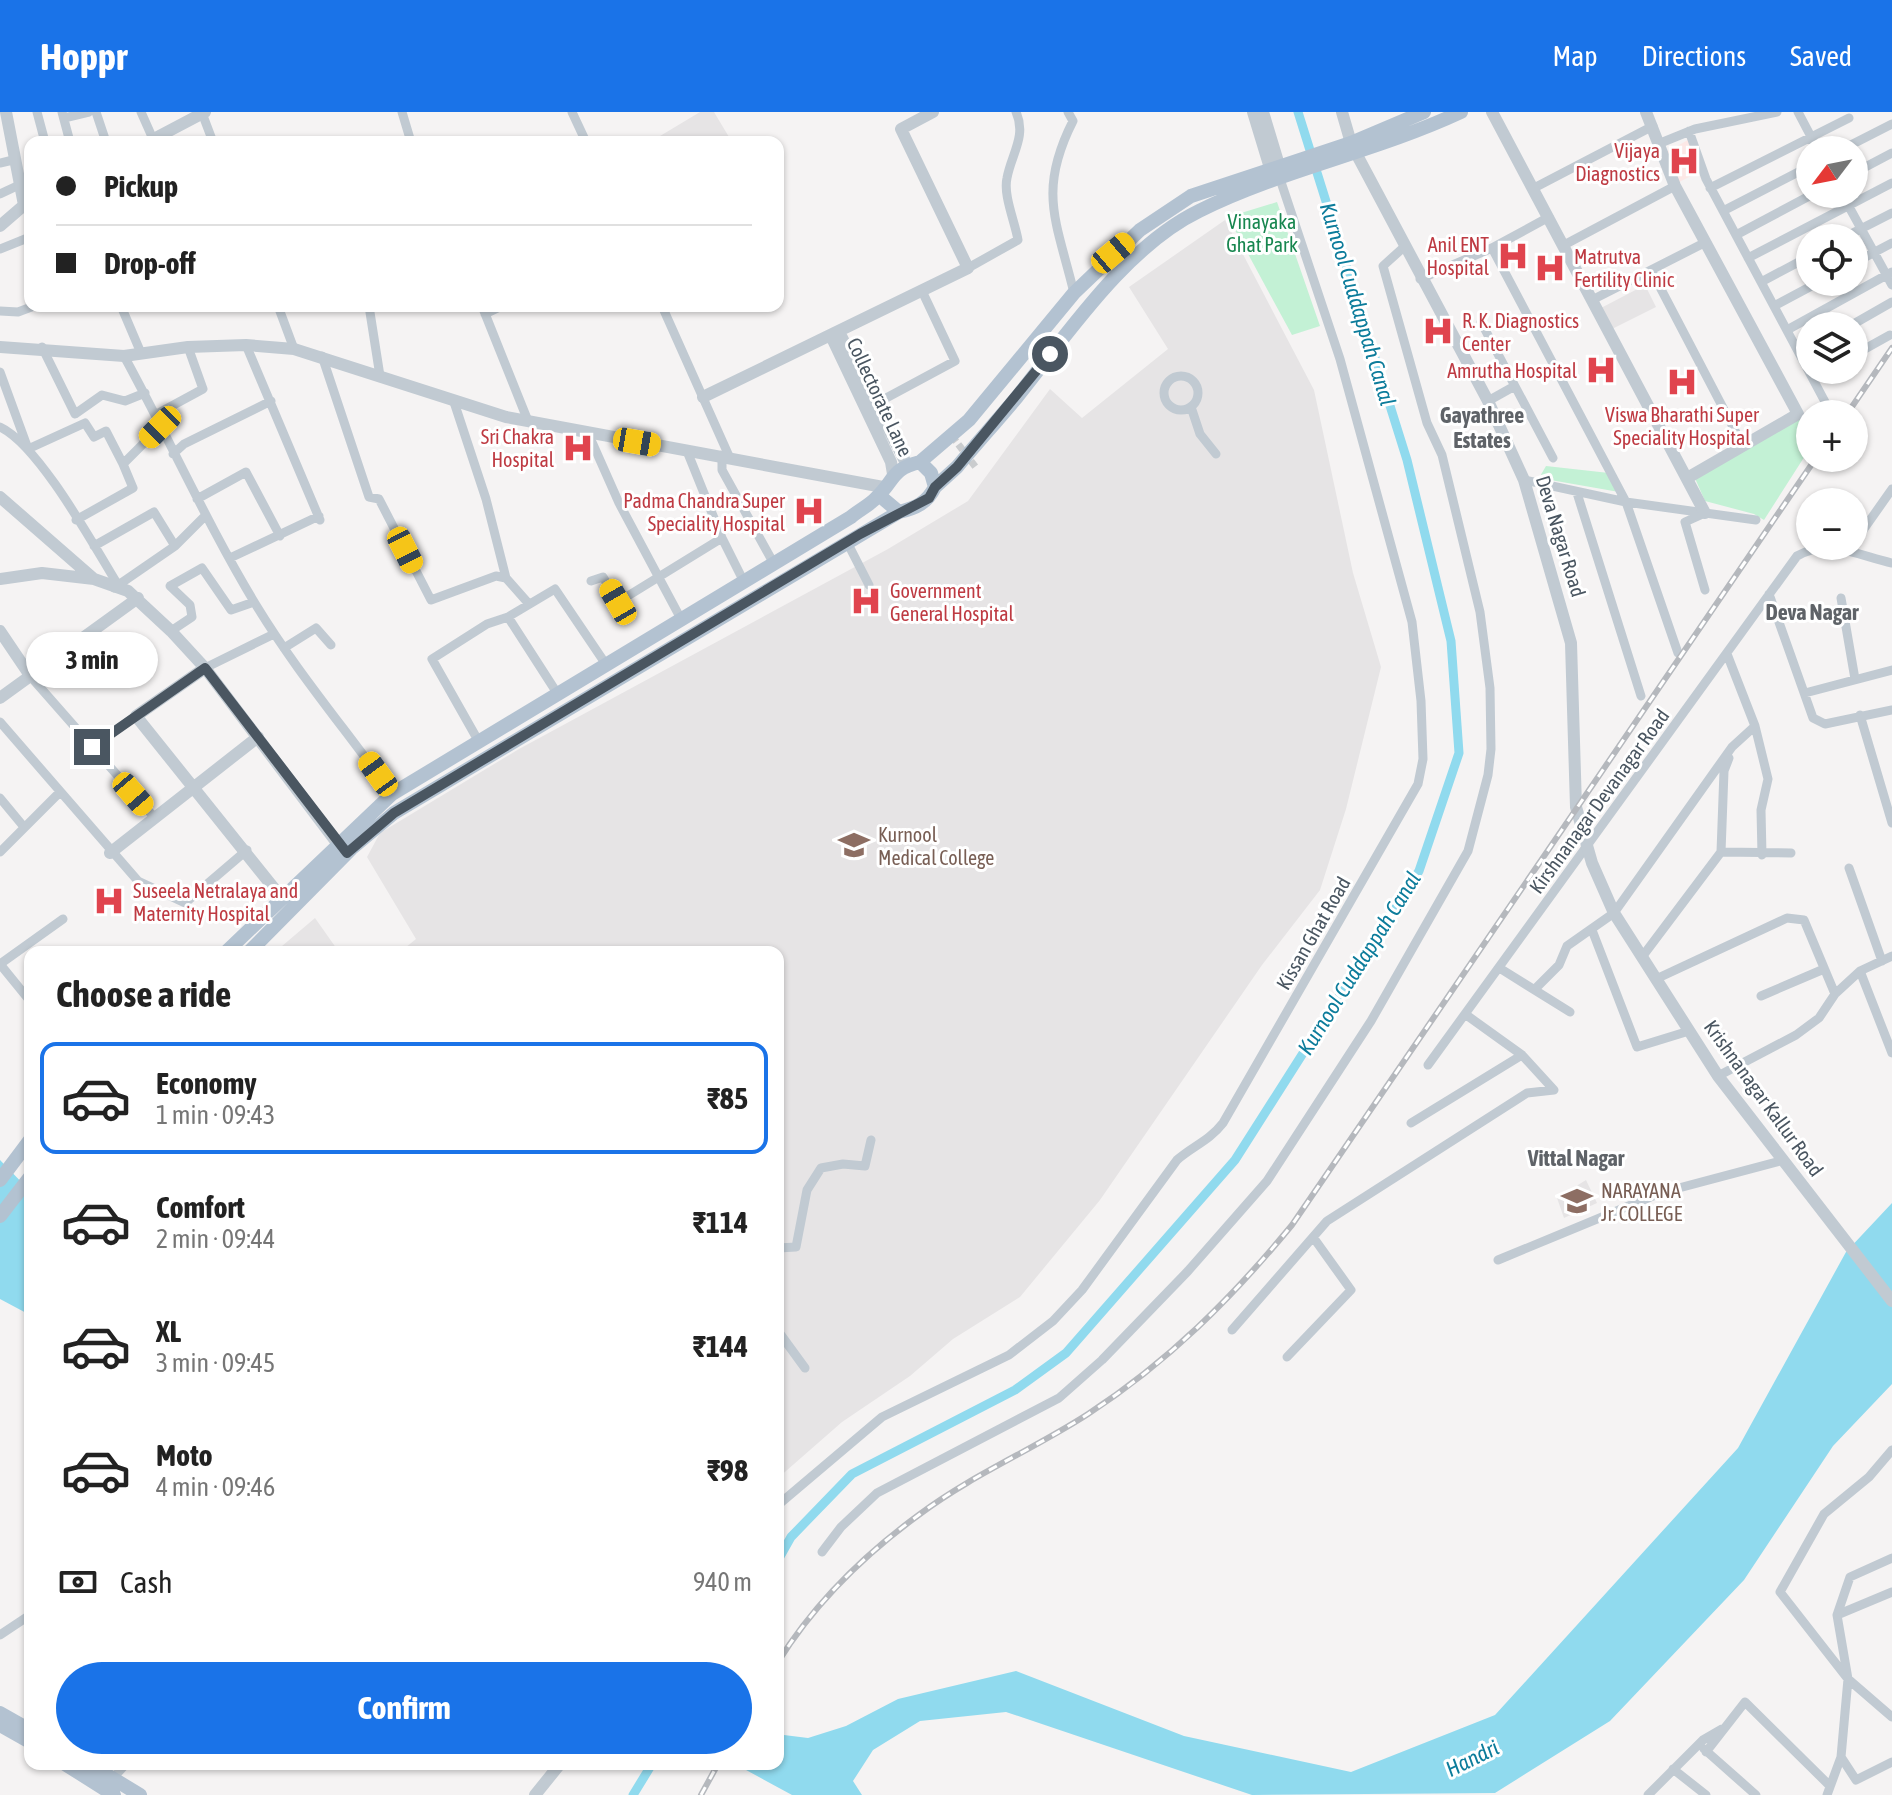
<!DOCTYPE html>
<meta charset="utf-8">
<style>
body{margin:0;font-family:"Asap Condensed",sans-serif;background:#f2f2f2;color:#222;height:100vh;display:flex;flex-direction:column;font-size:30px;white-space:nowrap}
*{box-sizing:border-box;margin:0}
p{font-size:26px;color:#767676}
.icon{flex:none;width:44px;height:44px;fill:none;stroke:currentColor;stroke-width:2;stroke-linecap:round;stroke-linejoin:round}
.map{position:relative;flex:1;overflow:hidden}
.details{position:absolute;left:24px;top:834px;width:760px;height:824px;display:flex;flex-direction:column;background:#fff;border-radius:16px;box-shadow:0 2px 6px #0004}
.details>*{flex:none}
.banner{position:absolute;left:24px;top:24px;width:760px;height:176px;border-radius:16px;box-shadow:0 2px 6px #0004;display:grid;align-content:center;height:176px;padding:0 32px;background:#fff}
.needle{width:52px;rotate:238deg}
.tools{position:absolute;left:1796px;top:24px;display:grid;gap:16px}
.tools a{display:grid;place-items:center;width:72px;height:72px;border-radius:50%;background:#fff;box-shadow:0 2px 6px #0004;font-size:40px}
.end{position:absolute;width:36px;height:36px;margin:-18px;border:10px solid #4a5661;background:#fff;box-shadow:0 0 0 4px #fff}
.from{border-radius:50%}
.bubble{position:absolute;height:56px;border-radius:28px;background:#fff;box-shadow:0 2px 6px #0004;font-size:26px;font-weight:700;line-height:56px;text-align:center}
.car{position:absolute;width:24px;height:48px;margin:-24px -12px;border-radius:10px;box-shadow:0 0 6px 2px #0007;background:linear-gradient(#f5c518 24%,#345 0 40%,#f5c518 0 76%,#345 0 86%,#f5c518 0)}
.banner b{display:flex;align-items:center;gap:28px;height:76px;font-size:30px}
.banner b+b{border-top:2px solid #e0e0e0}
.banner i{width:20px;height:20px;background:#222}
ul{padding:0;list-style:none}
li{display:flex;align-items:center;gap:24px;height:112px;margin:0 16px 12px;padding:0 16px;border:4px solid transparent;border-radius:16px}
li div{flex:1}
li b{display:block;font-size:30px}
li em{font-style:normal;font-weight:700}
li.active{border-color:#1a73e8}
li>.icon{width:72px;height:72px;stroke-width:1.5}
h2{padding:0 32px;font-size:36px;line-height:96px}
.pay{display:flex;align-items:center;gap:20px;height:88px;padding:0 32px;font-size:30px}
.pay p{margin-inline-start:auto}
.button{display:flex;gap:16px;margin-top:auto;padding:16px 32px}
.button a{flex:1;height:92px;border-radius:48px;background:#1a73e8;color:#fff;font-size:32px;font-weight:700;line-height:92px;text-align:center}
header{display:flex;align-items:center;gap:48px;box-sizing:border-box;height:112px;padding:0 40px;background:#1a73e8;color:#fff}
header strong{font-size:38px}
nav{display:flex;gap:44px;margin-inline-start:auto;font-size:28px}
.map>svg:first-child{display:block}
</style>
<header>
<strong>Hoppr</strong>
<nav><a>Map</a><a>Directions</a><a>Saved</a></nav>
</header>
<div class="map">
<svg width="1892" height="1683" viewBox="0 0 1892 1683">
<rect width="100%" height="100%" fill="#f5f3f3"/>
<path fill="#e6e4e5" d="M700,0h14l18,30h-82z
M1225,108l89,170 39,183 28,94 -35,142 -26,81 -58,75 -162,235 -80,97 -67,42 -43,37 -68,46 -64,56v-526h-378l16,-13 -49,-82 13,-24 139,-84 369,-200 80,-48 82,-112 32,29 86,-69 -39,-62z
M1645,173l11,22 -44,22 -11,-21z
M315,806l24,34h-64z
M1586,1068l11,23 -33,15 -7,-20z"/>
<path fill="#fce8e6" d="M1688,28l17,29 -26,13 -15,-29z"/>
<path fill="#c3f1d5" d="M1277,90l43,124 -28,9 -64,-118z
M1793,307l17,2v27l-46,72 -10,-6 -49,-13 -11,-25z
M1546,354l63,7 10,19 -80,-14z"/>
<path fill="#90daee" d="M0,1048l30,31v124l-30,-16z
M1892,1091v181l-59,62 -89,134 -134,141 -115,72 -243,2 -246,-83 -86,9 -47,29 -20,31 9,14h-70l-57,-31h43v-34l6,5 24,3 38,-12 52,-27 118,-28 168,65 167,36 144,-57 243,-267 108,-196z"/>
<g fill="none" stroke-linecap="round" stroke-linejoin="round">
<path stroke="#90daee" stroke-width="9" d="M778,1448l13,-23 61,-63 163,-84 51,-37 169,-193 184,-289 40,-118 -8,-112 -44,-181 -109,-348
M633,1683l19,-31"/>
<path stroke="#caccce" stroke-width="7" stroke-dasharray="7 3.5" stroke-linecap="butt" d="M952,324l25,33"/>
<path stroke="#c1cad2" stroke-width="9" d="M37,0l8,30
M62,0l8,30
M96,0l10,30
M141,0l12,27
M402,0l9,30
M572,0l14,30
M1068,0l5,9c-36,71 -16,101 1,172
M1798,0l20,38
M202,1l11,29
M64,6l25,-6
M1689,19l17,48 125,234
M1658,32l37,-15 82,-17
M1841,38l51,-26
M0,51l13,-3
M1854,61l38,-20
M1534,76l119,-62
M1710,76l139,-70
M0,82l17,-8
M1842,82l50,91
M1723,99l87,-45
M1736,123l77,-41
M1843,126l49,-25
M1564,133l111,-59
M1492,136l134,254 52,151
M0,137l30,-12
M1748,146l144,-75
M1854,151l38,-20
M968,156l50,-28c-3,-18 -15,-45 -11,-62 4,-23 20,-42 9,-66
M1651,158l92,176
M1420,167l72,-31 57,-31
M1761,170l49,-26
M1592,188l114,-58
M121,194l20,47
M278,194l16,43
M369,194l11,70
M482,194l46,115
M662,194l67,150
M1774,194l45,-24
M0,199l18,1 16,-6
M485,202l17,-8
M1481,210l72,136
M1850,214l42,-24
M1787,218l105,-58
M246,233l74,175
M42,235l33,67 27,-19 23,6 20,-8
M1854,243l36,-20
M124,244c45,82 83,168 132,249 40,66 91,126 136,189
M322,244l47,141 10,2 52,101 65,-24 10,2 23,26
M0,260l27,74
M1164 281a17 17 0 1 1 34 0a17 17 0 1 1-34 0Z
M1813,266l14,-8
M1488,289l25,-14
M454,290l32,97 20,79
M875,292l80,-43 -33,-70
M1191,295l9,27 16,20
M155,303l48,-26 -15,-42
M0,315c39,18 94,119 118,158
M588,321l31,70 62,116
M28,337l57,-26 9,14 12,-6 17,33
M173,342l11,-10 87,-43
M722,343v15l52,94
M1524,368l102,22 130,18
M1577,381l64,203
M197,387l49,-27 34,64
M1705,401l-20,9 20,68
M76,408l57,-32 -10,-24 37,-37
M722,426l22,44
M847,430l22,43
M1854,431l38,-54
M94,434l60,-34 21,34
M230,446l89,-42
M591,469l12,-4 15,25 104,-64 -35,-87
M114,476l61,-42 31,-31
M1769,482l44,124 12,6 67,-14
M1841,486l14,81
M508,505l47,-28 50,74
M171,519l21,-14 -2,-12 -20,-19 32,-18 29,42 23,-8
M284,536l32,-20 15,17
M1727,542l28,72 13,53 -7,31 1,45
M205,556l69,-34
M31,565l123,140
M1805,581l87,-23
M1860,603l32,108
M0,610l138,159 47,22 62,-53
M479,630l-47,-83 55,-35 21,-7 49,76
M92,635l44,-31
M0,686l24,29
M0,740l58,-58
M1721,740l70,1
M1849,756l33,93
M1592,818l45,117 52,-16
M1642,845l79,-105 3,-81 5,-13
M0,852l63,-45
M0,852l30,37
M1501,857l69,43
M1860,859l32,82
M1656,867l131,-61 17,2 31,74
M1535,877l24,-24 8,-19 47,-33 118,-166 23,-21
M1761,884l63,-27
M1428,953l369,-509c31,-18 63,0 95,7
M1718,964l78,-41 23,-17 16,-24 25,-23 32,-15
M1411,1011l111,-68 -57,-41
M778,1136l18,-1 11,-57 14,-22 22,-4 22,2 6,-26
M1498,1148l162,-67 124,-33
M1232,1218l95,-109 200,-128 27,-3 -32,-35
M778,1219l27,37
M1287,1245l64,-67 -38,-53
M1892,1338l-23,27 -45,37 -44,78 68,87 44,38
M778,1393l104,-88 127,-62 44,-34 29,-31 95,-130c16,-14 32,-19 46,-37l195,-339 5,-25 -2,-58 -9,-79 -72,-263 -60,-180
M822,1440l19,-25 36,-34 182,-95 43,-38 86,-89 79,-90 104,-160 97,-170 20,-76 3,-26 -1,-61 -10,-76 -38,-157 -15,-32 -44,-157 21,-19
M1837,1503l55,-23
M0,1523l30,-20
M1704,1637l52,46
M1706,1640l39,-50 85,84
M1841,1645l15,23 36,-18
M1673,1657l33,26
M113,1666l13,-14
M1648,1683l55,-55 19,-11
M1827,1683l14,-38 7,-78 -11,-64 13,-38 42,-19"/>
<path stroke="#c1cad2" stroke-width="12" d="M6,0l18,93
M1253,0l17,56
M1263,0l16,53
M1342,0l9,31
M1492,0l213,401
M1646,0l29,74 123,228 -109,63
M148,30l57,-30
M1357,43l131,246 36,79 47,163 5,164 16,56 22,50 104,163 174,225
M0,114l30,-26
M839,220l68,133
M831,224l60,126 2,12
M0,235l124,9 64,-9 58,-2 48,4 212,68 377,70
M703,285l265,-129 -67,-139 32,-17
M0,385l94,82 34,12 43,40 34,37 132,175
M0,467l42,-6 52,6
M0,519l31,46
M205,556l-69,48 145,181
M0,586l138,-100
M110,741l148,-116
M535,1683l25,-31"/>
<path stroke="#b3c2d1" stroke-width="14" d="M920,350l49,-42 105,-127 66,-63 51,-34 160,-53 73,-31
M935,375l22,-20c20,-24 40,-46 60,-70 50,-62 108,-150 182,-186 82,-41 176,-59 262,-99
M226,840l166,-158 459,-277c8,-7 19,-12 26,-20 18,-17 14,-28 43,-35l11,11 4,14c-8,16 -19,21 -36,25l-19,-16
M249,840l102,-103 43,-36 505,-301
M0,1068l30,-40
M0,1104l30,-39
M0,1601l30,17
M0,1613l30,17
M65,1652l49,31
M89,1652l51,31"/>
<defs>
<path id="rail" d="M1847,302l45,-66
M778,1550c36,-58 87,-108 142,-148 52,-39 114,-65 168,-100 81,-53 143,-115 204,-189l524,-767
M701,1683l17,-31"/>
</defs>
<use href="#rail" stroke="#b5b8bd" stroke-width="6"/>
<use href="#rail" stroke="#fff" stroke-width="3" stroke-dasharray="9" stroke-linecap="butt"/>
</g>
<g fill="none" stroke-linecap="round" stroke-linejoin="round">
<path stroke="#4a5661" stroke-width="10" d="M92,635l113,-79 142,185 47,-40 466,-279 69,-36 6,-11 22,-20 93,-113"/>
</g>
<defs>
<symbol id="hospital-bare" viewBox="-9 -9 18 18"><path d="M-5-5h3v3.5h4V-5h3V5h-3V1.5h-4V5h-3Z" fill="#e0444e" stroke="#fff" stroke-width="2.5" paint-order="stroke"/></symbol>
<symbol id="university-bare" viewBox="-9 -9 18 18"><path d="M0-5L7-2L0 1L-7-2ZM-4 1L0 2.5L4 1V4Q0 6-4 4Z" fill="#8d6e63" stroke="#fff" stroke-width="2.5" paint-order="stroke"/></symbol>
</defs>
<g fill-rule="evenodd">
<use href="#hospital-bare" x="1662" y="27" width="44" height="44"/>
<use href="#hospital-bare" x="1491" y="122" width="44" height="44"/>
<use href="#hospital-bare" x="1528" y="134" width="44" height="44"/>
<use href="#hospital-bare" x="1416" y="197" width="44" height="44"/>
<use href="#hospital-bare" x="1579" y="236" width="44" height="44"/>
<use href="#hospital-bare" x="1660" y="248" width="44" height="44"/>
<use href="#hospital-bare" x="556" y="314" width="44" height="44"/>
<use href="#hospital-bare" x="787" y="377" width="44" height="44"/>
<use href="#hospital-bare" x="844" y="467" width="44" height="44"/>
<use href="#university-bare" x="832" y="711" width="44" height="44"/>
<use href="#hospital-bare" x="87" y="767" width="44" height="44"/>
<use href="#university-bare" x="1555" y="1067" width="44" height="44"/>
</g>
<g text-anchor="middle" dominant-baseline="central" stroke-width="6" stroke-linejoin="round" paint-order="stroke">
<g font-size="20" fill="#be3a42" stroke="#fff" text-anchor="end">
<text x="1660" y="38">Vijaya<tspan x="1660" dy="23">Diagnostics</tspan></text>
<text x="1489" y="132">Anil ENT<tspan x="1489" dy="23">Hospital</tspan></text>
<text x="1574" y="144" text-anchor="start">Matrutva<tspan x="1574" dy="23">Fertility Clinic</tspan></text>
<text x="1462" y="208" text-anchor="start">R. K. Diagnostics<tspan x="1462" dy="23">Center</tspan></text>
<text x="1577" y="258">Amrutha Hospital</text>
<text x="1682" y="302" text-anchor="middle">Viswa Bharathi Super<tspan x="1682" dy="23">Speciality Hospital</tspan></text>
<text x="554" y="324">Sri Chakra<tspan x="554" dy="23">Hospital</tspan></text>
<text x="785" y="388">Padma Chandra Super<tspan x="785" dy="23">Speciality Hospital</tspan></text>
<text x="890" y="478" text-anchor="start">Government<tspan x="890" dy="23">General Hospital</tspan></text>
<text x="133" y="778" text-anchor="start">Suseela Netralaya and<tspan x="133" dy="23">Maternity Hospital</tspan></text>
</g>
<g font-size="20" fill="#17864f" stroke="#fff">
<text x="1262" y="109">Vinayaka<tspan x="1262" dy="23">Ghat Park</tspan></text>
</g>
<g font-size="20" fill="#4a5661" stroke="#fff">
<text transform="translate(880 285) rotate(65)">Collectorate Lane</text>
<text transform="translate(1561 424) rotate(73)">Deva Nagar Road</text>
<text transform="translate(1599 689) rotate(-54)">Kirshnanagar Devanagar Road</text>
<text transform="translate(1313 821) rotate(-60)">Kissan Ghat Road</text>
<text transform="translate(1764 986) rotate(54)">Krishnanagar Kallur Road</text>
</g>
<g font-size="20" fill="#785e54" stroke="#fff" text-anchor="start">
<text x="878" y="722">Kurnool<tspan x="878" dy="23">Medical College</tspan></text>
<text x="1601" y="1078">NARAYANA<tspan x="1601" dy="23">Jr. COLLEGE</tspan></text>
</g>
<g font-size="22" font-style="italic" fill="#0c7c9b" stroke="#fff">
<text transform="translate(1358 192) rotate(73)">Kurnool Cuddappah Canal</text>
<text transform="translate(1359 851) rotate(-58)">Kurnool Cuddappah Canal</text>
<text transform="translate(1472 1646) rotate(-26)">Handri</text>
</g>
<g font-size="22" font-weight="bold" fill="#5f6368" stroke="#fff">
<text x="1482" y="303">Gayathree<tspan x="1482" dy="25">Estates</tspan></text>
<text x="1812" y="500">Deva Nagar</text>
<text x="1576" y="1046">Vittal Nagar</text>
</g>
</g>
</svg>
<div class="tools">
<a><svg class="needle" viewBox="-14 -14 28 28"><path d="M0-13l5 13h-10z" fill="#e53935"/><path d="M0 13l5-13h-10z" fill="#767676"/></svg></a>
<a><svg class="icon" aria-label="locate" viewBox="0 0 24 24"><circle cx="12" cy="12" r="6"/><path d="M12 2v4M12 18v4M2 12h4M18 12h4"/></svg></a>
<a><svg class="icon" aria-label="layers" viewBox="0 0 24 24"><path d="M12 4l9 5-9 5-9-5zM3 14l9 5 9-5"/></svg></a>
<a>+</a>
<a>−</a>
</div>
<i class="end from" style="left:1050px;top:242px"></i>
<i class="end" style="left:92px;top:635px"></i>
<div class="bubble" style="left:26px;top:520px;width:132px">3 min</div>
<i class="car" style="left:1113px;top:141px;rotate:50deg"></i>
<i class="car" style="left:160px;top:315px;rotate:225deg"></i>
<i class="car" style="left:637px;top:330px;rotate:100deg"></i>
<i class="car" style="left:405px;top:438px;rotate:153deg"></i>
<i class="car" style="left:618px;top:490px;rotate:330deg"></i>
<i class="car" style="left:378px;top:662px;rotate:324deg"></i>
<i class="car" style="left:133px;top:682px;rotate:139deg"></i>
<div class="banner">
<b><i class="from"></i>Pickup</b>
<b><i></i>Drop-off</b>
</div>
<section class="details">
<h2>Choose a ride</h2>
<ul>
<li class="active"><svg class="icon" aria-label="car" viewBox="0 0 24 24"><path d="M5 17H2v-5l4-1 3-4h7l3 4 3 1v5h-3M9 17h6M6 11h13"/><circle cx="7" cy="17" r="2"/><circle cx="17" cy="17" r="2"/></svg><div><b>Economy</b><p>1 min · 09:43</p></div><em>₹85</em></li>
<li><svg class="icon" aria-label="car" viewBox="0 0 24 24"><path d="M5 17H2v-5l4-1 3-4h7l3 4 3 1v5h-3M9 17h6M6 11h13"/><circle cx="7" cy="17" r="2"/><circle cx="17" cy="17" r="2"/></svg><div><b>Comfort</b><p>2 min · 09:44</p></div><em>₹114</em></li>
<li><svg class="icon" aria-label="car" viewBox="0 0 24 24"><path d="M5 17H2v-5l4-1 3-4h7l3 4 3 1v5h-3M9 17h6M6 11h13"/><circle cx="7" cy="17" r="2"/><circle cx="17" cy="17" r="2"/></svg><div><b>XL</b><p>3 min · 09:45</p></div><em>₹144</em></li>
<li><svg class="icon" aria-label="car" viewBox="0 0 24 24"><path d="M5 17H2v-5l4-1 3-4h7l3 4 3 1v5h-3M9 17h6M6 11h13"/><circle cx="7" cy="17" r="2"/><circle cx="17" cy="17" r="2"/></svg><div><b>Moto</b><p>4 min · 09:46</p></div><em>₹98</em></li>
</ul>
<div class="pay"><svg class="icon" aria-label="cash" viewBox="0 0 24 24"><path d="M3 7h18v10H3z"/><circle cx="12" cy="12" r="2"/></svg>Cash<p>940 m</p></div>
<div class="button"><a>Confirm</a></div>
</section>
</div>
